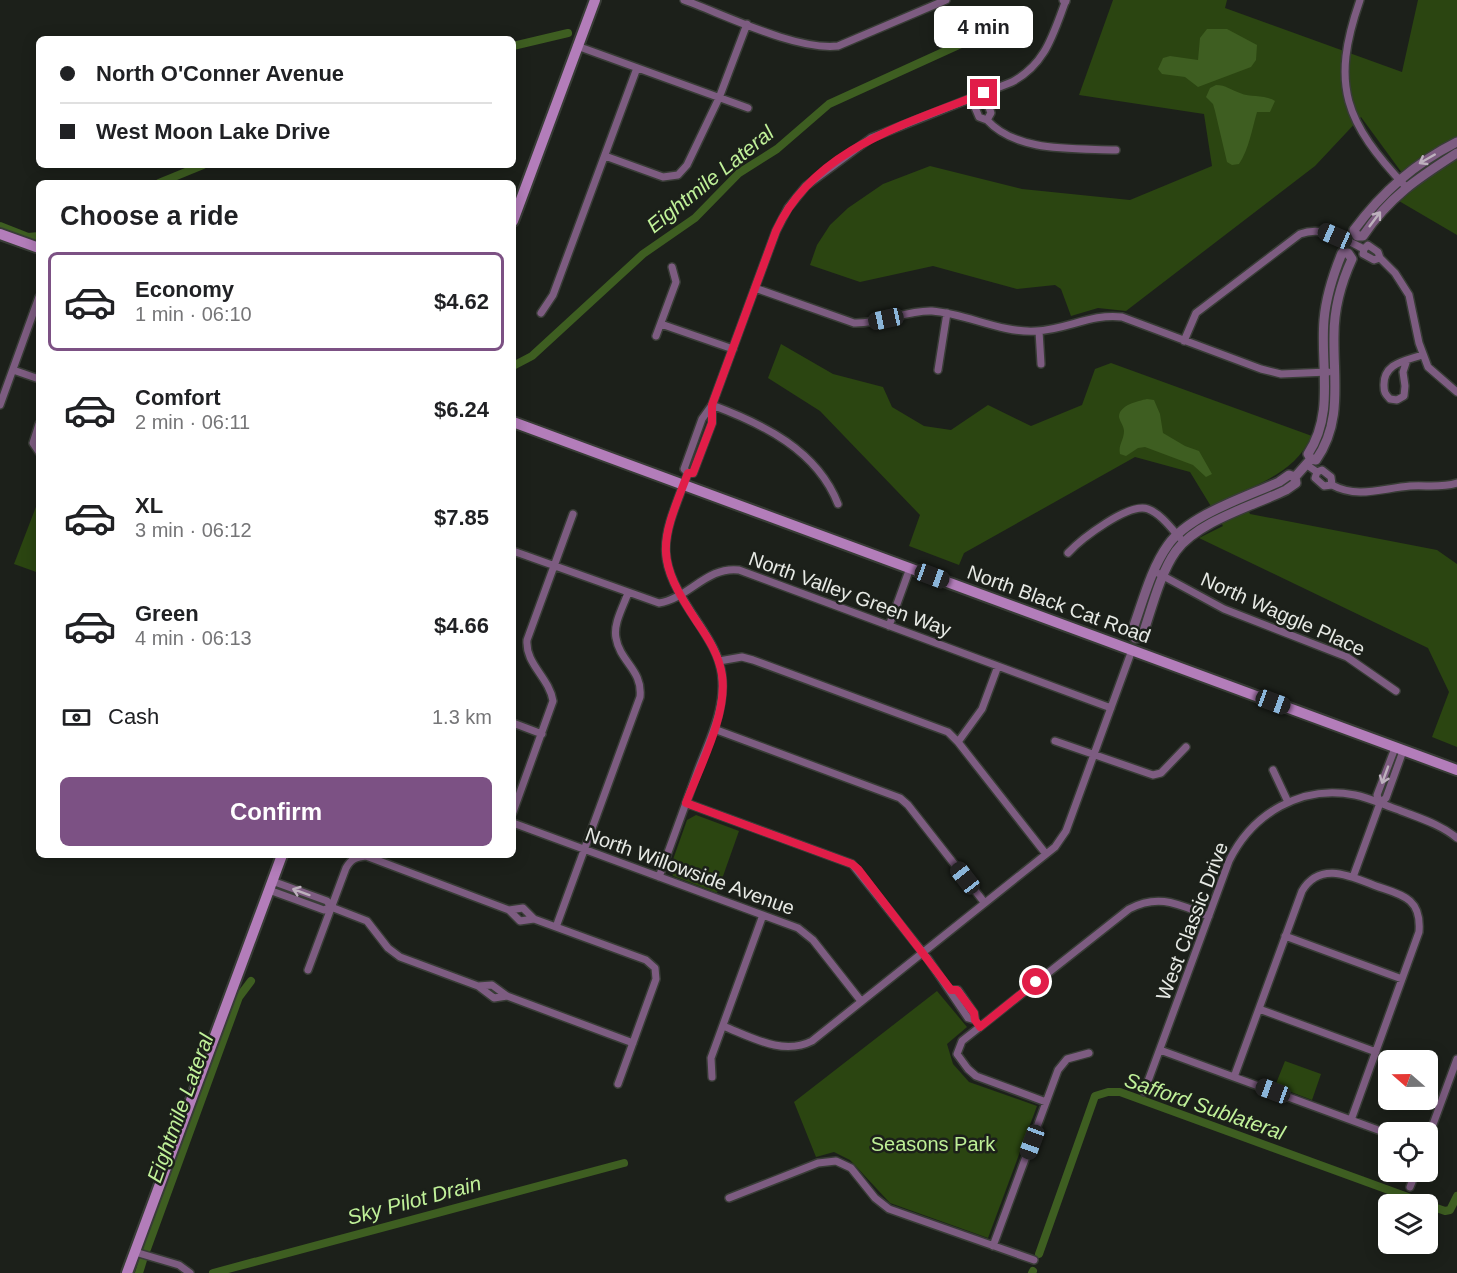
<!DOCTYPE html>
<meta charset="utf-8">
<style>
body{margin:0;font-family:Arial,sans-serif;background:#f6f6f6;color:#202124;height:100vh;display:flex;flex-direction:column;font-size:22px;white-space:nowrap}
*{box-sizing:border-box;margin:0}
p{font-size:20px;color:#757577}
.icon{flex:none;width:33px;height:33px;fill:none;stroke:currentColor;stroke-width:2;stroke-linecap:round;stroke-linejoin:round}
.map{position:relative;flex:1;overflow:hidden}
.details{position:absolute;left:36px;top:180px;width:480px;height:678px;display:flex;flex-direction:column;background:#fff;border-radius:9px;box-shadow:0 3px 15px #0003}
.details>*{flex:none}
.top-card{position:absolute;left:36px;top:36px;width:480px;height:132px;border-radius:9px;box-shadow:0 3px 15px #0003;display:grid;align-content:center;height:132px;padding:0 24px;background:#fff}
.needle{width:39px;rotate:290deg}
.controls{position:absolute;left:1378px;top:1050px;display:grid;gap:12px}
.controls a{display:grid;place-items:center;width:60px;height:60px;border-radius:9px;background:#fff;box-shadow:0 3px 15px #0003;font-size:30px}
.end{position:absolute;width:27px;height:27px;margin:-14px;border:8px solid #e11d48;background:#fff;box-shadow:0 0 0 3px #fff}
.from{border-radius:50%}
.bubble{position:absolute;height:42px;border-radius:9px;background:#fff;box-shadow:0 3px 15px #0003;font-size:20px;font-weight:800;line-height:42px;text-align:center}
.car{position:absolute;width:18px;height:36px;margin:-18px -9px;border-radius:8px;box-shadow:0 0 4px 2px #0007;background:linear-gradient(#222 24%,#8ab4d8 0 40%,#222 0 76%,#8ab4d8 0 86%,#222 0)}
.top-card b{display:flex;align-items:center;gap:21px;height:57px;font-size:22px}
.top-card b+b{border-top:2px solid #e0e0e0}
.top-card i{width:15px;height:15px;background:#202124}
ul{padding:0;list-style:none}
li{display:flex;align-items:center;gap:18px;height:99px;margin:0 12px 9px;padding:0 12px;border:3px solid transparent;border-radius:9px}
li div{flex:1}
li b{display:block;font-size:22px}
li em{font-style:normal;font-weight:800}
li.selected{border-color:#7c5184}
li>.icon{width:54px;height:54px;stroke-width:1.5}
h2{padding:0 24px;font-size:27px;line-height:72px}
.pay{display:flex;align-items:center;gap:15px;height:66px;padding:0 24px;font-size:22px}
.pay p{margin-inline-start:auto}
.action{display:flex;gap:12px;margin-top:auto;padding:12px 24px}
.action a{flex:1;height:69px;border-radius:9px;background:#7c5184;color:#fff;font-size:24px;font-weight:800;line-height:69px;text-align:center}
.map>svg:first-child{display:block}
</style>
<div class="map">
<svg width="1457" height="1273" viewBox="0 0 1457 1273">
<rect width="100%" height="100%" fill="#1c201a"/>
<path fill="#2b4511" d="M1113,0h114l-2,8 177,64 16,-72h39v235l-58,-34 14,-13 -52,-71 -46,49 -189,145 -28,-3 -27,8 -10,-27 -6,-4 -38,4 -84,-23 -73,16 -50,-17 7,-20 13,-20 18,-17 35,-24 47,-18 92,23 108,11 82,-34 -8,-52 -125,-19z
M781,344l52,30 50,13 9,20 32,19 27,4 37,-25 43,21 51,-21 13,-36 16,-6 201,73c-15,31 -41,43 -71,56l9,22 187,36 20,14v183l-25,-10 17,-45 -21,-44 -229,-110 24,-12 -33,-54 -55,-15 -171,96 -5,12 -50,-19 11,-31 -100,-104 -52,-33z
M39,499v74l-25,-9z
M696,815l43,16 -22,62 -44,-17 -3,-8 17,-48z
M937,991l30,36 -20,17 6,20 16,18 68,24 -49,132 -98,-35 -40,-43 -16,-8 -18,5 -22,-55z
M1285,1061l36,13 -9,26 -37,-14z"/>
<path fill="#3e5e21" d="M1207,29h20l30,16 -1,15 -5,7 -53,20 -13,-10 -23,-3 -4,-5 5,-11 7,-2 28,4 2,-22z
M1216,85c10,0 15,5 24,8 11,5 24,1 35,8l-5,11h-13c-5,17 -8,37 -18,52l-7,1 -5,-3 -12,-51 -2,-7 -7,-7 4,-9z
M1147,399l7,1 6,14 3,19 22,13 14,5 13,23 -6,3 -13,-12 -48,-18 -7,1 -12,8 -6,-2c-2,-9 4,-14 4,-23 0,-5 -4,-9 -5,-14 0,-12 19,-16 28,-18z"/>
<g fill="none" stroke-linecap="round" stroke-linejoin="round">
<path stroke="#3e5e21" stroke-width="8" d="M513,46l55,-13
M159,183l44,-18
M0,226l28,11 11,-1
M513,366l19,-10 111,-102 52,-36 44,-45 38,-24 52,-45 134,-61 54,-17
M1428,1205l17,6 5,-1 7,-14
M147,1249l92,-252 12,-16
M1039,1254l56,-158 13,-4h12l307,112
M139,1273l4,-13
M213,1273l411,-110
M1032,1273l1,-2"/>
<defs>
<path id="minor" d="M684,0c41,15 113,51 154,46l108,-46
M1360,0c-30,86 -15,122 46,187
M577,46l171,62
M971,98l8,19 8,3 4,-7 -7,-20
M987,120c30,33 88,28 129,30
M605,156l58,21 15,-2 9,-10 32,-67 28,-74
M1380,258l15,15 14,22 10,48 9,24 29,25
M755,288l99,35c27,1 52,-13 78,-12 36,3 68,22 104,20 30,-1 56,-18 86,-14l139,52 20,5 47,-2
M541,313l12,-18 84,-227
M661,324l72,25
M1039,331l2,33
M656,336l20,-54 -4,-15
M1184,341l12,-28 104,-79c23,-9 43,5 64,15l4,-4 10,7 2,6 -6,2 -11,-6 1,-5
M1407,360l-4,12 2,14 -1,10 -7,4 -7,-1c-5,-5 -6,-7 -6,-13 -1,-23 21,-25 38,-31
M938,370l9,-57
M16,371l23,8
M0,405l39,-108
M712,405v18l-19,50h-5l-4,-4 18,-50 10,-14 64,-174 12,-23 18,-22 65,-48 141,-56c34,-18 41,-48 54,-82
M712,405c51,19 105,45 126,99
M39,424l-6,19 6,9
M1307,465l10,7 5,-2 9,7 1,8 -8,1 -9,-8 2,-6
M1332,485c26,14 51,3 78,1 17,-1 31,2 47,-3
M513,551l146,52c30,-5 48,-37 80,-33l372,138
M1068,553c13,-14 61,-51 80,-44 13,5 23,19 32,29
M1154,571l70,38 123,48 49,34
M889,626l21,-58
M719,661l23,-4 11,3 195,72 10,10 88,112
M513,723l29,11
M714,729l186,69 8,7 76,97
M1055,741l98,34 8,-2 25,-26
M958,742l24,-33 16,-43
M1273,770l15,32
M686,803l166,61 76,95 40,59 7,2 -1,-7 -16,-23h-7
M1380,803l-3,-8 18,-47
M513,812l40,-111c-4,-24 -28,-37 -26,-61l46,-126
M513,823l285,105 15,12 48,61
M659,877c13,-36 26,-71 39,-107 11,-29 27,-60 24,-92 -1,-20 -12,-37 -23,-54 -46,-67 -39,-79 -11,-151
M1353,877l27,-74 6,-5 17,-47
M269,890l55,20 7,-3 -4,-6 -55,-20
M331,907l36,14 21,27 12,9 78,29 16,12 13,-2
M509,910l14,-2 11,11 112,41 9,8 1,11 -38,105
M556,927l84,-230c3,-27 -20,-35 -24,-59 -3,-14 7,-31 12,-45
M1285,936l117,43
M308,970l38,-102c5,-9 10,-11 20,-12l143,54 11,11 14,-2
M478,986l14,-1 15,11 126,47
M1259,1009l117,43
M723,1026c28,11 60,30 89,15l243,-194 11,-16 66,-181
M1160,1050l229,84
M712,1077l-1,-19 52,-143
M1234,1077l68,-186c18,-30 48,-15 74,-5 11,4 25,7 34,15 9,8 10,19 9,31l-68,188
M1144,1092l85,-231c23,-47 72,-77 126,-66 15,3 29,10 44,15 20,8 41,14 58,28
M1046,1102l-70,-26 -8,-7 -11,-15 5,-13 167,-132c31,-16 50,-4 80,7
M1428,1138l29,-79
M1410,1187l6,-15
M729,1198l89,-35 18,-2 15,7 24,30 14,11 145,51
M993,1246l65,-176 9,-11 22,-6
M135,1252l44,13 11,8"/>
<path id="tertiary" d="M1064,0l1,1
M1457,142c-42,21 -75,50 -103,88l3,6h6c26,-39 55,-58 94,-83
M1342,253h6l4,6c-11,24 -18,50 -18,76 -1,45 9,86 -18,125l-5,-1 -3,-5c27,-41 12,-88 16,-134 2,-24 9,-45 18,-67z
M1289,475l6,2 1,6 -10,7c-33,16 -88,31 -110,61 -16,22 -25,60 -34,86l-7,1 -4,-4c11,-29 19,-64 37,-89 21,-30 78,-48 111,-63z
M1295,477l16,-18"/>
<path id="secondary" d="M513,221l82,-221
M0,234l39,14
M513,422l944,348
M127,1273l155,-418"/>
</defs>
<use href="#minor" stroke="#383c36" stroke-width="10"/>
<use href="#tertiary" stroke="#383c36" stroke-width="12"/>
<use href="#secondary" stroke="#383c36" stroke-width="14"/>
<use href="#minor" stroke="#7d5c81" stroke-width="7"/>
<use href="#tertiary" stroke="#7d5c81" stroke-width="9"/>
<use href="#secondary" stroke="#b37dba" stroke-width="10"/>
</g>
<defs><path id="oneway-shaft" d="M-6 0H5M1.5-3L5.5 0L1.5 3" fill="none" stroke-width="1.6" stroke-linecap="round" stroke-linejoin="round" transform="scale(1.5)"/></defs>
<g stroke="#bdb1bd">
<use href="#oneway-shaft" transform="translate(1427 159) rotate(150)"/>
<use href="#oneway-shaft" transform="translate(1375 219) rotate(-53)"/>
<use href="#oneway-shaft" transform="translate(1385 775) rotate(110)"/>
<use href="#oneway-shaft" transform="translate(301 892) rotate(-160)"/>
</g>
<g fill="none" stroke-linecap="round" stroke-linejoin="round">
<path stroke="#e11d48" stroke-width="8" d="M984,93c-76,30 -171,56 -208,138l-64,174v18l-19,50h-5c-27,70 -35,83 9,149 11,16 22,33 25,53 6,39 -22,91 -36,128l166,61 6,5 93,121h6l17,23 1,7 5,7 56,-45"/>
</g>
<g text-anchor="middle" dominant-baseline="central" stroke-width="5" stroke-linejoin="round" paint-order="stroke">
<g font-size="20" fill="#e7eae5" stroke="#1c201a">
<text transform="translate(850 594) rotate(20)">North Valley Green Way</text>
<text transform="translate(1059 604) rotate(20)">North Black Cat Road</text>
<text transform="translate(1283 614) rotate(24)">North Waggle Place</text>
<text transform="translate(690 871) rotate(20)">North Willowside Avenue</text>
<text transform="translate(1192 921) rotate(-69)">West Classic Drive</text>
</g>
<g font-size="20" fill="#bdee96" stroke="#1c201a">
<text x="933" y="1144">Seasons Park</text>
</g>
<g font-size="21" font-style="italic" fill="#c0f199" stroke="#1c201a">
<text transform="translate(710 179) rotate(-39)">Eightmile Lateral</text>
<text transform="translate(1205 1106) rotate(19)">Safford Sublateral</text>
<text transform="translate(180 1108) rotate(-70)">Eightmile Lateral</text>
<text transform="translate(414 1200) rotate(-15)">Sky Pilot Drain</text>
</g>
</g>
</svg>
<div class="controls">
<a><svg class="needle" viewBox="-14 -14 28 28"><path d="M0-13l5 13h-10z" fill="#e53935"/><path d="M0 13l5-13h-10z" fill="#757577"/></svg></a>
<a><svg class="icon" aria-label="locate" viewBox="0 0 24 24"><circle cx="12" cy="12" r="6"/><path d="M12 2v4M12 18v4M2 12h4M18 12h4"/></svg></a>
<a><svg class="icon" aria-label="layers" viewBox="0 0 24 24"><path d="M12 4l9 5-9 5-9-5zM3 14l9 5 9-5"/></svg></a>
</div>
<i class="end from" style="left:1036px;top:982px"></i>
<i class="end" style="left:984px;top:93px"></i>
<div class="bubble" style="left:934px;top:6px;width:99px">4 min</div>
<i class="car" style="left:1335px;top:236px;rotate:294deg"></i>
<i class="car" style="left:886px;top:319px;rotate:258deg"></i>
<i class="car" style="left:932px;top:576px;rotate:110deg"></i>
<i class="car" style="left:1273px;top:702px;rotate:110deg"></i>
<i class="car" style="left:965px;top:878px;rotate:322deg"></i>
<i class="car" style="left:1273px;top:1091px;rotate:290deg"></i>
<i class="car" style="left:1032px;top:1142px;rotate:200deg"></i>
<div class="top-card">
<b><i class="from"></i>North O'Conner Avenue</b>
<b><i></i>West Moon Lake Drive</b>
</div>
<section class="details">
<h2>Choose a ride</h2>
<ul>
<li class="selected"><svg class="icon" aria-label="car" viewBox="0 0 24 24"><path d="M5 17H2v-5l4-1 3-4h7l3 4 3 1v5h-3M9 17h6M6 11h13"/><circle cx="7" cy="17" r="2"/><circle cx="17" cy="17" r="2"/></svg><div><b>Economy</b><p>1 min · 06:10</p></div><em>$4.62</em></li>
<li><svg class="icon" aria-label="car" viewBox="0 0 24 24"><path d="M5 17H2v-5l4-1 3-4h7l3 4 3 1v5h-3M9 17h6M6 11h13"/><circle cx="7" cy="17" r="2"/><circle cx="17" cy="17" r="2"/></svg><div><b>Comfort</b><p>2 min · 06:11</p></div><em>$6.24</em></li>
<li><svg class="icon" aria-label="car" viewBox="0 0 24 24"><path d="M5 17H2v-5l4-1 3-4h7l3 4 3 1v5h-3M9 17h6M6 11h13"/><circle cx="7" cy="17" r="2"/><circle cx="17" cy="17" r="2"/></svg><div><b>XL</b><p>3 min · 06:12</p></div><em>$7.85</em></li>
<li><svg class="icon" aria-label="car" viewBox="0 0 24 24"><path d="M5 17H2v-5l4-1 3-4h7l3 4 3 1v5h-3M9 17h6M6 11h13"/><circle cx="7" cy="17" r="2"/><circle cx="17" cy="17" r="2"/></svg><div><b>Green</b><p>4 min · 06:13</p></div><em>$4.66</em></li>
</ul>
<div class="pay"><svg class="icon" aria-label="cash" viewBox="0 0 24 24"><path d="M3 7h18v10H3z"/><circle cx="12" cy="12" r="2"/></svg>Cash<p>1.3 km</p></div>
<div class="action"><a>Confirm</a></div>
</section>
</div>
